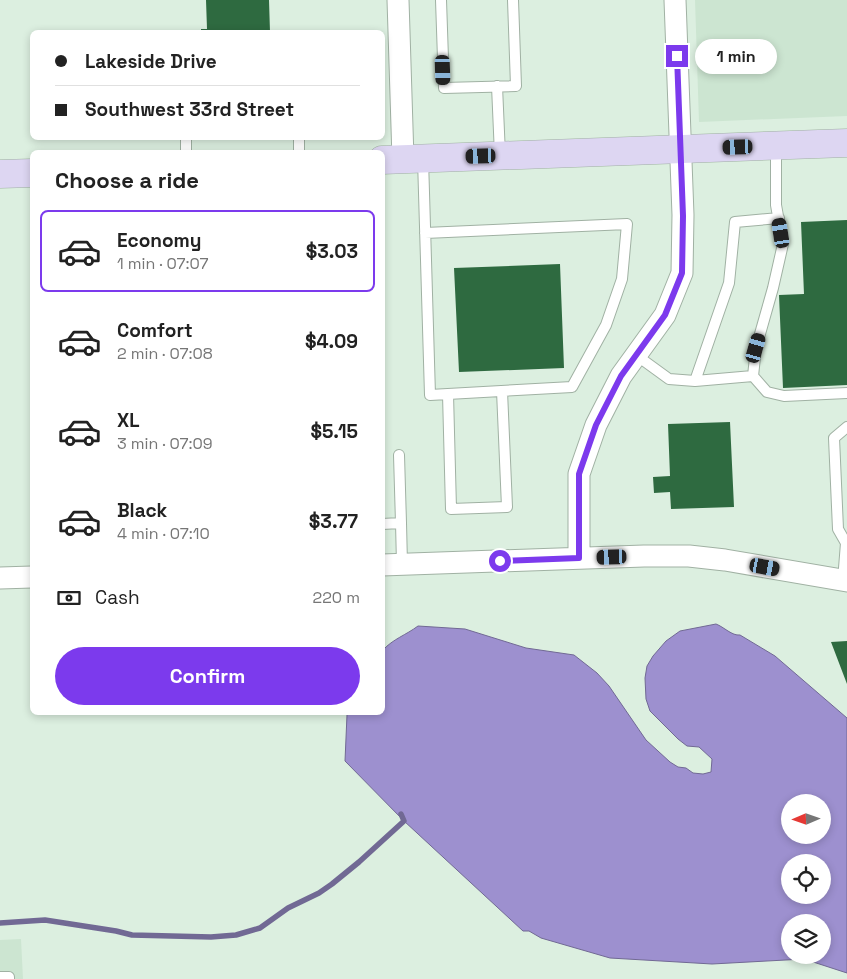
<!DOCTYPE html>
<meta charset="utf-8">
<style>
body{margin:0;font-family:"Space Grotesk",sans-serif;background:#f2f2f2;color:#222;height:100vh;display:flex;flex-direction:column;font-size:19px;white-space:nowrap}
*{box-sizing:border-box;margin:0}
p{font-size:16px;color:#767676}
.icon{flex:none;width:28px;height:28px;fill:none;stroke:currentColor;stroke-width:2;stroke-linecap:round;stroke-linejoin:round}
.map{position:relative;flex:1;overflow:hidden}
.panel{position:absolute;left:30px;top:150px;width:355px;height:565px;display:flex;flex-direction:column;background:#fff;border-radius:8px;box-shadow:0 2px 8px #0003}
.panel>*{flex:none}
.banner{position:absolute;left:30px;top:30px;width:355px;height:110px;border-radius:8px;box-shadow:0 2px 8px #0003;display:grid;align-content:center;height:110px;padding:0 25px;background:#fff}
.needle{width:32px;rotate:268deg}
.buttons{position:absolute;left:781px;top:794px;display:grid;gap:10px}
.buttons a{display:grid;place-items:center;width:50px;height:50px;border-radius:50%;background:#fff;box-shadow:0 2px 8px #0003;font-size:25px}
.end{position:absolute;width:22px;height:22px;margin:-11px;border:6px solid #7c3aed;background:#fff;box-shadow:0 0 0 2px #fff}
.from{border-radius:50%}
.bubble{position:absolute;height:35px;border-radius:18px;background:#fff;box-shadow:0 2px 8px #0003;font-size:16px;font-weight:700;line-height:35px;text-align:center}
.car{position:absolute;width:15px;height:30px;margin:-15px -8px;border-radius:6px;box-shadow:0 0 4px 1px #0007;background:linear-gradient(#222 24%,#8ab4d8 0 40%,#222 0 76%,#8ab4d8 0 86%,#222 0)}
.banner b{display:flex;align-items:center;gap:18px;height:48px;font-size:19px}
.banner b+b{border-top:1px solid #e0e0e0}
.banner i{width:12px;height:12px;background:#222}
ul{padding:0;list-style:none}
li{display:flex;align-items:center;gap:15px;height:82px;margin:0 10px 8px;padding:0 15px;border:2px solid transparent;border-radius:8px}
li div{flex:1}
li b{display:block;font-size:19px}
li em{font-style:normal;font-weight:700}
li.active{border-color:#7c3aed}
li>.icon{width:45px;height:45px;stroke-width:1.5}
h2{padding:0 25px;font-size:22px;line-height:60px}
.pay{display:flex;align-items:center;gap:12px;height:55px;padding:0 25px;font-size:19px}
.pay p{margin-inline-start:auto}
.primary-button{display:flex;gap:10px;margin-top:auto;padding:10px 25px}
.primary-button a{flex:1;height:58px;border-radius:30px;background:#7c3aed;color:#fff;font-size:20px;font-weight:700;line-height:58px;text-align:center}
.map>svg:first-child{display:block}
</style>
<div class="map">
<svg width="847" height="979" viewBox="0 0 847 979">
<rect width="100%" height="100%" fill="#dcefe0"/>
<path fill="#cce5d1" d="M695,0h152v116l-148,6z
M21,939l2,40h-23v-39z"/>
<path fill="#9d90cf" stroke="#716994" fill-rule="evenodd" d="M716,624c8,3 16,12 24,11l35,21 72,62v255l-43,-14 -92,5 -102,-6 -69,-20 -12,-7h-6l-119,-110 -59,-60 2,-46 2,-2 33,-1 1,-62c10,-11 23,-15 35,-24l47,3 61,19 48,7 23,18 12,13 37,54 24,22 8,5 8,1 7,5 10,1 8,-2 1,-13 -13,-12 -12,-1 -9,-7 -28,-28 -4,-12 -1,-21 2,-12 6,-10 13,-15 14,-10zM790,802h32v33h-32zM790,862h32v33h-32zM790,922h32v33h-32z"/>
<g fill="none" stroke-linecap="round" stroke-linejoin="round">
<path stroke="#716994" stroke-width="5.5" d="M0,923l45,-3 71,11 16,4 79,2 25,-2 24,-7 28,-20 31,-15 13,-9 27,-22 45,-41 -3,-7"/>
</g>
<path fill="#2e6a40" d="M206,0h63l1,32h-69v-3h6z
M847,220v165l-64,3 -4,-93 25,-1 -3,-72z
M560,264l4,104 -105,4 -5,-104z
M730,422l4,85 -63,2 -1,-17 -16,1 -1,-16 17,-1 -2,-52z
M847,641v43l-16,-42z"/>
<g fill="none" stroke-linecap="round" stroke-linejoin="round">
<defs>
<path id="lane" d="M441,0l3,88 72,-2 -3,-86
M497,86l3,69
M186,138v14
M299,138v14
M423,159l7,236 142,-8 34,-62 16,-46 5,-55 -202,9
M636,355l33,24 26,2 58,-5 3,-28 17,-60 10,-44 -7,-39v-59
M753,376l14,16 17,4 63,-3
M695,381l34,-98 6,-61 44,-4
M448,394l3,115 56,-2 -5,-116
M399,455l2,68
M382,524l19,-1 1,41
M843,581l3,-38 -8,-14 -4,-91 13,-11
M0,977h9v2"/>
<path id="street" d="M398,0l5,159
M579,558v-84l17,-49 25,-49 44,-61 17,-42 1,-58 -8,-215
M382,565l262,-9h45l36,4 122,21
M0,578l32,-1"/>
<path id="secondary" d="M382,160l465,-17
M0,174l32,-1"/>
</defs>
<use href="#lane" stroke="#a0b1a3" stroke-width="12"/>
<use href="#street" stroke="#a0b1a3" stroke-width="23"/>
<use href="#secondary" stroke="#a0b1a3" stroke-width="29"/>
<use href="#lane" stroke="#fff" stroke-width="10"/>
<use href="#street" stroke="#fff" stroke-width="21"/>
<use href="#secondary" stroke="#ddd6f2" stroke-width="28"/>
</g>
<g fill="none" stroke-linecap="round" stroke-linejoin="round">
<path stroke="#7c3aed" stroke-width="6" d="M500,561l79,-3v-84l17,-49 25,-49 44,-61 17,-42 1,-57 -6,-160"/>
</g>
</svg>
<div class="buttons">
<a><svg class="needle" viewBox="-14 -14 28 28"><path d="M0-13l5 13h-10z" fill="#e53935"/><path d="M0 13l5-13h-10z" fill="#767676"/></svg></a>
<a><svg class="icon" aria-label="locate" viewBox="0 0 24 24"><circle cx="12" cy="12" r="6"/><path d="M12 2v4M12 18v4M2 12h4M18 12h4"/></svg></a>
<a><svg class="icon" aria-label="layers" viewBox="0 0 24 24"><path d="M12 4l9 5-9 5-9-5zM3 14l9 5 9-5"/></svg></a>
</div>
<i class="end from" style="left:500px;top:561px"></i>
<i class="end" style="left:677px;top:56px"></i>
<div class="bubble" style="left:695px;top:39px;width:82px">1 min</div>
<i class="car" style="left:443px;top:70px;rotate:178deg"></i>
<i class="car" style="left:738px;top:147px;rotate:268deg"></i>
<i class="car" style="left:481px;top:156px;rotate:268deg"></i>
<i class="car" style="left:781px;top:233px;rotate:351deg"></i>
<i class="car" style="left:756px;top:348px;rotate:16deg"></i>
<i class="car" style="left:612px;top:557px;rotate:268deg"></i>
<i class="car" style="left:765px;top:567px;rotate:100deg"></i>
<div class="banner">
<b><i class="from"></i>Lakeside Drive</b>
<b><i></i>Southwest 33rd Street</b>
</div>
<section class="panel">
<h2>Choose a ride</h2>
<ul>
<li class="active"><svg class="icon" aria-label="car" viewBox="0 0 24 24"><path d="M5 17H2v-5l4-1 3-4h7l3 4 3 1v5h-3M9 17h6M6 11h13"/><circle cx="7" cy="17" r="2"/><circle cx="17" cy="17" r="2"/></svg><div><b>Economy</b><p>1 min · 07:07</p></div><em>$3.03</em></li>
<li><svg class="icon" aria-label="car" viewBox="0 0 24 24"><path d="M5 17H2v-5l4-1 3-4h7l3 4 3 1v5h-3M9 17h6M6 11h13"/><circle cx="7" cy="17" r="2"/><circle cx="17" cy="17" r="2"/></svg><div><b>Comfort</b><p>2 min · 07:08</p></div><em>$4.09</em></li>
<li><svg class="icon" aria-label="car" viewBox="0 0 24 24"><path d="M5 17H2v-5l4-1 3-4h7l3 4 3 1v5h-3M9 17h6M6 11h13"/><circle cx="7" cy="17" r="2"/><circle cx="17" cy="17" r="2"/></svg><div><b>XL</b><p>3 min · 07:09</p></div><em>$5.15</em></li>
<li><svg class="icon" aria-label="car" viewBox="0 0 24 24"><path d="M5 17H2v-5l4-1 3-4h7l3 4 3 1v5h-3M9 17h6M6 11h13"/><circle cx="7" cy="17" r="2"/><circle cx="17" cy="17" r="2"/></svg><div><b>Black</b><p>4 min · 07:10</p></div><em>$3.77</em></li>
</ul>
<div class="pay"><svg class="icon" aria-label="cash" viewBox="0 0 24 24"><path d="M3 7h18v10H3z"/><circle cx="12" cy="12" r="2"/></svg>Cash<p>220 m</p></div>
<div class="primary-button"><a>Confirm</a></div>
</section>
</div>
